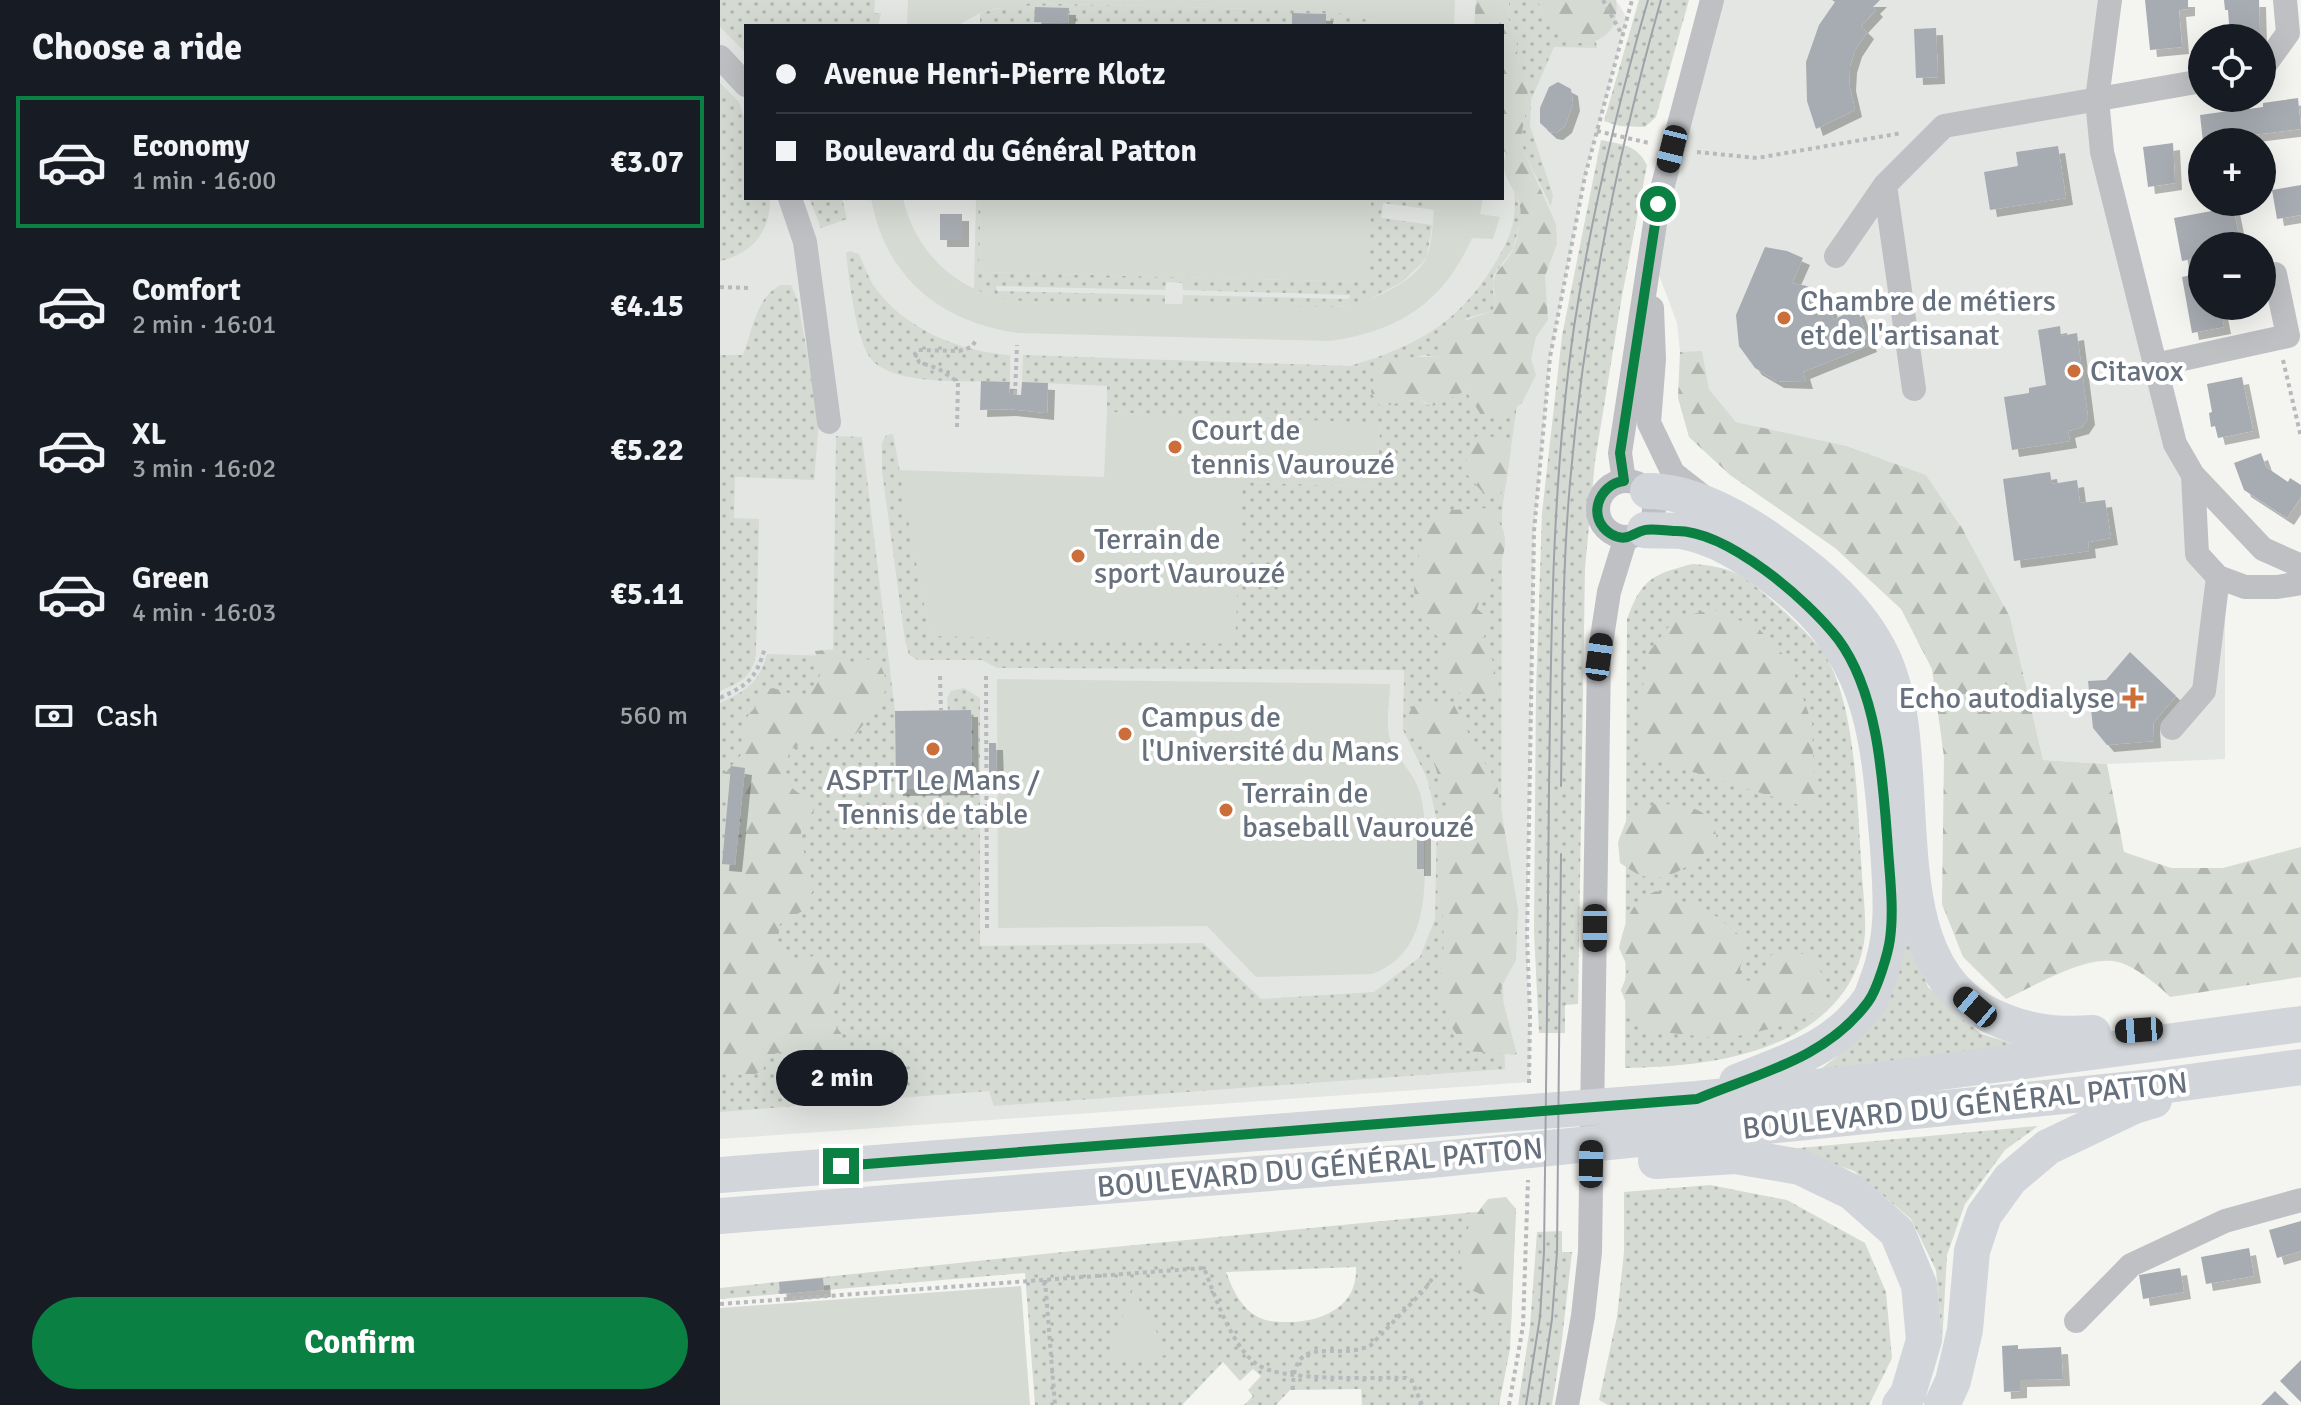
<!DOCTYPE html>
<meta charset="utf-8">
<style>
body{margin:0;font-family:Signika,sans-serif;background:#242831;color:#f1f3f6;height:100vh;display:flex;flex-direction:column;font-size:30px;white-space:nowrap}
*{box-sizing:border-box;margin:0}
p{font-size:26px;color:#9ea1a6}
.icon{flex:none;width:44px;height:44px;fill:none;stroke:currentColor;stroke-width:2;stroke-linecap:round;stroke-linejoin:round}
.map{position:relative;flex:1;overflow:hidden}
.side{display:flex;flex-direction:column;background:#171b24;width:720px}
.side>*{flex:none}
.guide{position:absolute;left:24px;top:24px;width:760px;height:176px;border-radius:0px;box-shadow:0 8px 32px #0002;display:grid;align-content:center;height:176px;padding:0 32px;background:#171b24}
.fabs{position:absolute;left:1468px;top:24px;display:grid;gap:16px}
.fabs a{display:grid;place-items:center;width:88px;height:88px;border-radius:50%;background:#171b24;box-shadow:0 8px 32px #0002;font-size:40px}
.end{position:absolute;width:36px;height:36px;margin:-18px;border:10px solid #0b8043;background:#fff;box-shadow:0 0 0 4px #fff}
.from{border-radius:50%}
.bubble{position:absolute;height:56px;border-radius:28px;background:#171b24;box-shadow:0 8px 32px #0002;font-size:26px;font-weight:700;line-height:56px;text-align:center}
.car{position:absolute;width:24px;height:48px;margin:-24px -12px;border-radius:10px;box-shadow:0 0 6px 2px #0007;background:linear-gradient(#222 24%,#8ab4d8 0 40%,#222 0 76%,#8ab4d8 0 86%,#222 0)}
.guide b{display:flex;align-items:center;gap:28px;height:76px;font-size:30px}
.guide b+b{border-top:2px solid #363941}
.guide i{width:20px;height:20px;background:#f1f3f6}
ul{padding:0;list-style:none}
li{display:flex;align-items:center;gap:24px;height:132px;margin:0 16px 12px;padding:0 16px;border:4px solid transparent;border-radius:0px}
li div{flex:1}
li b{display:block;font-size:30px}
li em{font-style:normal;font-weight:700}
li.on{border-color:#0b8043}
li>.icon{width:72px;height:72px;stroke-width:1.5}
h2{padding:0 32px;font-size:36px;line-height:96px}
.pay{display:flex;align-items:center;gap:20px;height:88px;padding:0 32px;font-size:30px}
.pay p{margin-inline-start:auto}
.button{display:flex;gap:16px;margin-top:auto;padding:16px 32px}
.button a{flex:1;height:92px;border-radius:48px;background:#0b8043;color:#fff;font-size:32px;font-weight:700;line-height:92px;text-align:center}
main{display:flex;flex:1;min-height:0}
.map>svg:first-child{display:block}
</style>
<main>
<section class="side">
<h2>Choose a ride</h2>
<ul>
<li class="on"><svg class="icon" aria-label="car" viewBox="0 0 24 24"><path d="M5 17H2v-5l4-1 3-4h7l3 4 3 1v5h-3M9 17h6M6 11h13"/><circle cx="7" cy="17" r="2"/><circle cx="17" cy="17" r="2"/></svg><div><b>Economy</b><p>1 min · 16:00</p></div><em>€3.07</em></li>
<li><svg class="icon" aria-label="car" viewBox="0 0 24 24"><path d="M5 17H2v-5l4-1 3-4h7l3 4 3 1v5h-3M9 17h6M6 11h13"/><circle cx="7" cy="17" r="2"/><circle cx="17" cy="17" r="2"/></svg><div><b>Comfort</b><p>2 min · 16:01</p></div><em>€4.15</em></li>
<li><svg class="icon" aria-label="car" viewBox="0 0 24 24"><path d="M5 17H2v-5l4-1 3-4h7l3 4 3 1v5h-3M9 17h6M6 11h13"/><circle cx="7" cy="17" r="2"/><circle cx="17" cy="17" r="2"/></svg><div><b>XL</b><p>3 min · 16:02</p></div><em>€5.22</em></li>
<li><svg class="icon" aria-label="car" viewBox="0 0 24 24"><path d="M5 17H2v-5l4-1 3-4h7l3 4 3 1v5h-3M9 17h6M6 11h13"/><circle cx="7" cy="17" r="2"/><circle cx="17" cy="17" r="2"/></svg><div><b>Green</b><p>4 min · 16:03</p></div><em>€5.11</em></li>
</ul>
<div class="pay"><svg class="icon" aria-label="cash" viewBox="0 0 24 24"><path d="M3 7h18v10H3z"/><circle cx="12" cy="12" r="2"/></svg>Cash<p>560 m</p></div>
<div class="button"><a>Confirm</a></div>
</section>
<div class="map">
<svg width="1581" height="1405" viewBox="0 0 1581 1405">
<defs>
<pattern id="grass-dots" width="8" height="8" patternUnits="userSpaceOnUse" patternTransform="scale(2)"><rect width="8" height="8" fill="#d5dad3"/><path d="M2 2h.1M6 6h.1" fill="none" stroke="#b1b5b0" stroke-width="1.8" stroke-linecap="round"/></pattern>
<pattern id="forest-firs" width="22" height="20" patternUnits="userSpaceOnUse" patternTransform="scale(2)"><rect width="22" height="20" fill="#d5dad3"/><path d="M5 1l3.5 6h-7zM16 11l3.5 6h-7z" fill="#b1b5b0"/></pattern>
<filter id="shadow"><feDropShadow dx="7" dy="7" stdDeviation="0" flood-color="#0004"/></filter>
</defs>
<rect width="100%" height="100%" fill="#f4f4f1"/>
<path fill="#e4e6e4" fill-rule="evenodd" d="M0,0h896l11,18 -42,158 -35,181 -16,174 -7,405 3,80v66l-810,57zM26,26h756v172h-756z
M993,0h397l-13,99 78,345 22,110 28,60v145l-118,5 -64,-4 -33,-143 -48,-89 -36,-53 -79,-29 -111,-24 -27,-33 -7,-37h-22l-3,-29 -28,-75z"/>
<path fill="url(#grass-dots)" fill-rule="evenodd" d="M0,0h155l-1,13h7l-3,13h-132v27l-26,-26z
M789,0h29l5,15 53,27 1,6 -43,-1 -23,53 -1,26 23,69 -2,11 -27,-54 -3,-15 7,-37 -1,-21 -9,-19 -2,-22 -8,-20z
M919,0h50l-33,117 -11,10 -25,-1 -16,-5z
M312,3l297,8 25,4 29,11h-57v-12l-33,-1 -1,13h-312v-13l29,-7z
M0,83l19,19 7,21v75h24c1,33 -18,56 -50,63z
M881,140c22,5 35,4 46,25l-25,131 -27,165 -10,107 -7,436 -13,1v28h-26l-5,-101 2,-240 6,-179 20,-177z
M794,189l8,25 -9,35 -20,27v16l4,9 -5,10 -25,7 -26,40 -17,-3 -17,4 -2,42 14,-1 9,5 38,-14 15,23 36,-9 -15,105 -1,398 4,161 -511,37 -5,-15 -269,21v-409c26,-12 39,-20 47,-49l66,2 3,-220 26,1 33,274 1,78 74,-79h-22l-1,-12 4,-7 13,-3 16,10v248l223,-3 58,56 113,-7 46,-35 15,-38 2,-99 -10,-42 -24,-48 1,-60 -407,-2 -15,-8h-64l-9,-5 -4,-15 -23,-169v-28l4,-8 7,-1 37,202 312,-154 135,5 3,-63 -273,-12v-26l-85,-4 1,-27 327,11c66,-20 107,-41 144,-101 17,-29 23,-42 20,-76z
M89,198h33l5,21 -26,9z
M256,198h5l-2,74 389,10 3,-84h64l-1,12 -51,-7 -2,15 51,7 -5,31 -6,8 -19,18 -42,22 -38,5 -140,-4 1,-10 166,4 1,-4 -167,-5 -1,-7 -16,-1 -1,8 -169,-4 1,5 168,4v10l-155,-4 -36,-11z
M130,251l9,3c4,9 8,20 13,29 28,44 87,69 138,72v27c-35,-2 -114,5 -138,-22 -16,-17 -23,-82 -26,-107z
M62,285h9l7,16 21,121 -5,58 -79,-3 -1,41 25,1 -3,134c-4,25 -14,28 -36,38v-336h23c9,-24 14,-61 39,-70z
M972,564c16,1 33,3 47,11 18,9 74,62 85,78 32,52 33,146 37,207 1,24 5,49 4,73 -1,19 -9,41 -20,57 -46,66 -145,77 -220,78l2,-449c15,-40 24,-44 65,-55z
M1181,879l8,58 19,50 53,47 44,13 -207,24 17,-13 46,-50z
M1318,1126l-33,24 -40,54 -18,51 -5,88 -6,-73 -25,-51 -57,-48 -65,-22z
M990,1185l77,15 78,43 21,49 6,66 -23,47h-261l-9,-5 18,-83 7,-65v-60z
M796,1208l-6,141 -11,56h-137l-1,-16 -71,1 -14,15h-32l9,-9 -5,-6 13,-14 -8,-7 -13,12 -17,-19 -41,43h-147l-10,-132 -305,26v-11l343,-36zM636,1267c2,37 -29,53 -62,55 -12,0 -25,1 -36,-5 -18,-10 -25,-27 -32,-45z
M842,1231v21h10l-11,96 -9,57h-34l12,-78 7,-95z"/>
<path fill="url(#forest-firs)" d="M756,0h33l-1,18 8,20 2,22 9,19 1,21 -7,37 3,15 32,72 1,20 -12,32 3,44 -12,17 -5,22 5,16 -14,28 -23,16 -18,-4 -15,-24c-10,3 -22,12 -30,14 -8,2 -10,-4 -18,-5 -8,-2 -25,6 -38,6l-9,-14 5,-25c18,-10 43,-12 64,-9l-1,-19 13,-14 40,-14 5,-10c-11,-28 5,-30 16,-51 4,-9 6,-22 7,-32 5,-27 -24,-36 -14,-65l-4,-4v-123h-28z
M818,0h78c4,35 -17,47 -50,42l-23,-27z
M982,351l7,38 27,33 111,24 79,29 36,53 48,89 33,143 64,4 17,88 47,16h52l78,-21v130l-131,20c-10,-11 -37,-32 -52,-35 -32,-8 -83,24 -112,37l-43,-42 -21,-53 2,-147 -12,-88 -31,-60 -66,-61 -105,-73 -41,-38 -11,-39 2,-46z
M758,436l17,1 16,12 -5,36 -8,12 -13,-2 -21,-24 7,-31z
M769,508c4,7 11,14 14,22 10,28 -19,53 -26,79l16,13 -10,16 11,26 4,31c-31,9 -33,1 -58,-15v-25l7,-11c-49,-36 -33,-73 -17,-124l20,-10z
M995,610l43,18 32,34 22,61 3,87 -177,-55 2,-53 9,-50 27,-35z
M116,649l16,16 8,-5 16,-1c24,32 -1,50 -21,76l-21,2 -15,8h-20l-9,5 -7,25c9,19 20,17 32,31l-4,14 -10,10c-1,27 18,49 10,76l-31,18 -3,21 11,14 14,3 16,-9c31,15 22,40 13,67l10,13 8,21 -15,15 -20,12c-17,-6 -25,-13 -33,-29l-14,4 -4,15c-16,7 -27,6 -40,-5l-3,2v-207l22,-22 1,-17 -22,-27 -1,-16 21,-24c2,-25 -2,-34 19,-52l1,-12 12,-3 35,11 13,-26 -6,-22z
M734,705l25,49 17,26 22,129 -2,51 -16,29 17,66 -49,-4 -18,-26 -11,-40 5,-41 -4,-87 10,-39 -18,-63 -27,-34 8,-15z
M935,804c30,0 59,2 62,37 -18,17 -46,44 -74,35 -8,-2 -16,-9 -23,-13l-2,-21 10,-26z
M936,891l62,26 29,25 -7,26 2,11 15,4 14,-28 30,-2 13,4 12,26 -5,27 -47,18 -50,11 -70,-8 -15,-7 -10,-13 -8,-21 8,-20 -10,-22c7,-27 10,-46 37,-57z
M786,1197l10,12 -5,117 -17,-5 -7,-7 -2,-18 -14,-6c-4,-13 -14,-32 -10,-45 3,-13 19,-36 27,-46z"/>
<path fill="#d5dad3" d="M188,0h547l-1,26h-71l-29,-11 -25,-4 -297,-8 -38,6 -14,4 -23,13h-50z
M151,198h32c13,59 61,100 122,103l316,6c27,-5 75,-24 86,-51 6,-14 6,-42 8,-58h48l-3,16 20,3 -7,22 -21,-1c-28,64 -73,93 -141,103l-313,-8c-78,-11 -133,-56 -147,-135z
M261,198h390l-2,84 -390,-10z
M387,412l273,11 -3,64 -134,-5 -8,162 -305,-8 -31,-166 205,7z
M277,679l393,5c0,16 -5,40 0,55 6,20 24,33 30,54 6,22 5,45 5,67 0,45 -3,96 -53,114l-116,3 -49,-51 -209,2z
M301,1286l9,119h-310v-97z
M413,1289l36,65 -30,8 -33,-3z"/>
<path fill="#a7acb2" filter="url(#shadow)" d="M1112,0h48l-7,7 3,3 -15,16 6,6 -12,18 -5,16 -1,18 6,26 -39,19 -9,-28 -1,-39 13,-37 16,-23z
M1425,0h43v9l-9,1 3,37 -32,3z
M1504,0h35l1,38h-30l-2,-28h-3z
M315,7l34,1 -1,15 -34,-1z
M572,13l34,1v12h-34z
M1216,28l2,49 -22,1 -2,-49z
M838,82l13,7 2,15 -8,22 -9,7 -6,-1 -10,-9v-15l9,-21z
M1578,98l3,31 -49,6 1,6 -6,1h-44l-3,-27 36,-5 -1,-4 13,-1 1,4 14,-2v-4z
M1453,143l2,40 -27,4 -5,-40z
M1338,146l8,52 -76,12 -6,-38 34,-6 -2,-14z
M1581,185v30l-24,4 -5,-29z
M1513,207l7,34 -38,5 -2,3 1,8 -19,4 -8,-43z
M220,214h22v26h-22z
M1045,247l22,4 16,7 -11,25 15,3 13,8 10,14 3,12 24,-12 13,37 -67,27 3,10 -29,-1 -22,-13 -16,-22 -3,-31z
M1482,273v33h18l4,21 -32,6 -10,-56z
M1340,326l1,10 16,-3 11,85 -6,9 -14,4 2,10 -58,9 -8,-53 25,-4v-5l17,-3 -8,-55z
M1522,377l11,54 -35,7 -3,-12 -4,1 -2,-14 3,-1 -5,-28z
M261,381l29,1 -1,12 12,1 1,-13 26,1 -1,30 -38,-4 -29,1z
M1541,453l5,14 22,15 2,-4 11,7v12l-14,21 -43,-28 -3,-8 -7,-19z
M1330,472l2,12 25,-4 3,23 25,-3 6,38 -23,4 1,9 -75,10 -11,-82z
M1410,652l46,44 -23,27 1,18 -47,4 -14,-17 -5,-47 18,-1z
M251,710l1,78 -76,1 -1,-78z
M269,743h7l1,31h-8z
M11,766l14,2 -10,97 -13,-1z
M697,830l7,1v38h-7z
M1581,1221v30l-24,7 -8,-28z
M1529,1248l5,28 -48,8 -5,-27z
M1460,1268l4,24 -41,7 -4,-24z
M103,1278l1,12 -44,4 -1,-12z
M1298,1345v4l43,-2 2,32 -43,1v11l-16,1 -2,-46z
M1581,1360v42l-21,-21z
M1555,1391l14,14h-28z"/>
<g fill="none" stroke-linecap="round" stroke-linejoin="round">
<path stroke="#b7b9bc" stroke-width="4" stroke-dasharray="4 4" stroke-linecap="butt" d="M883,0l18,33
M877,131l52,12
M977,152l60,6 145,-25
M0,287l31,1
M1563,360l18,77
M295,394l2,-49
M237,427l1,-45 -19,-13 -20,-7 -4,-8 3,-4 41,1 13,-4 4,-7
M220,676l1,34
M266,676l1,252
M0,698c29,-14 35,-18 45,-50
M809,1083l1,-67 -3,-80 7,-405 16,-174 35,-181 47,-176
M325,1280l10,125
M0,1304l484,-36c11,28 28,80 54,97 26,17 114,12 148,13l6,3 10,24
M573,1390c-1,-61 44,-27 78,-45l54,-56 9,-13
M789,1405l14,-79 5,-146"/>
<path stroke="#bec0c4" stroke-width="24" d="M1390,0l-13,99 5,53 73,292 18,31 70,74 38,17
M0,57l26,28
M1542,69l26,-36 -3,-33
M1165,185l29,204
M70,198l15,44 24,180
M1116,256l49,-71 59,-59 258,-45
M932,308l2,51 -5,64 24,50 28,22
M1435,365l133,-29 -13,-62
M1473,475l4,79 21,23 27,10h32l24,-4
M878 509a28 28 0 1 1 56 0a28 28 0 1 1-56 0Z
M904,481l-4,-28 38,-249 54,-204
M1452,728l32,-37 14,-114
M1356,1321l55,-56 94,-44 76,-21
M847,1405l16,-89 7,-64 9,-595 10,-65 17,-55"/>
<path stroke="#d2d5d9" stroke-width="36" d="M928,491c46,0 97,30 132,56 41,29 80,63 102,109 49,101 -9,294 100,355 36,20 70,25 111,22
M925,530c12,1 24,0 36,1 35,6 64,25 91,45 102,75 106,154 116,272 3,47 7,86 -10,131 -3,7 -5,16 -9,22 -34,48 -81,60 -132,81
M936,1161l79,-5 65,11 52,25 45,40 22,53 5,55 -16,54 -8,11
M0,1175l977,-76 168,-17 436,-58
M0,1216l691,-54 742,-75 148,-20
M1222,1405l11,-24 12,-51 7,-79 12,-36 26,-36 38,-32 86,-41 20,-6"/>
<path stroke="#9fa3a9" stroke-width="2" d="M841,786c2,-101 0,-202 9,-303 14,-165 46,-324 91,-483
M806,1405l14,-88 4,-65c2,-154 4,-309 5,-463 2,-154 3,-308 25,-462 17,-110 43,-220 74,-327
M819,1405l13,-86 5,-67 4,-398"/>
</g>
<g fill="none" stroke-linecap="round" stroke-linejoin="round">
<path stroke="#0b8043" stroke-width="10" d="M121,1166l856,-67c62,-26 129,-40 171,-97 9,-12 20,-48 22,-63 4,-29 0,-61 -2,-90 -5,-66 -9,-155 -50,-210 -30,-39 -111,-109 -163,-108 -8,0 -22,-3 -30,-1 -13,3 -18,13 -34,4 -25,-15 -13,-50 13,-53l-4,-28 38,-249"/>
</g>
<g fill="#cb6e3a" stroke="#fff" stroke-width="3">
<circle cx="1064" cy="318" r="8"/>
<circle cx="1354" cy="371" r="8"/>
<circle cx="455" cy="447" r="8"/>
<circle cx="358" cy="556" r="8"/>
<path d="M1409 686h8v8h8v8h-8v8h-8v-8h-8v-8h8z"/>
<circle cx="405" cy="734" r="8"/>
<circle cx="213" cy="749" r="8"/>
<circle cx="506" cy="810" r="8"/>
</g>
<g text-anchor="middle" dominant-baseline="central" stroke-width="8" stroke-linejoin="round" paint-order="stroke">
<g font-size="30" fill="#67717e" stroke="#fff" text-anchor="start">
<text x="1080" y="301">Chambre de métiers<tspan x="1080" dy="34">et de l'artisanat</tspan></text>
<text x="1370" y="371">Citavox</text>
<text x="471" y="430">Court de<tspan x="471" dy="34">tennis Vaurouzé</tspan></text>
<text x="374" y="539">Terrain de<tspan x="374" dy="34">sport Vaurouzé</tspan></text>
<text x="1395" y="698" text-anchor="end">Echo autodialyse</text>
<text x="421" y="717">Campus de<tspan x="421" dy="34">l'Université du Mans</tspan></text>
<text x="213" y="780" text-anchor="middle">ASPTT Le Mans /<tspan x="213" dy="34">Tennis de table</tspan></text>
<text x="522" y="793">Terrain de<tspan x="522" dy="34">baseball Vaurouzé</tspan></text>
</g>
<g font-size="30" fill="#67717e" stroke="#fff">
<text transform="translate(1245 1106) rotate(-6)">BOULEVARD DU GÉNÉRAL PATTON</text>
<text transform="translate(600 1168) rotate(-5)">BOULEVARD DU GÉNÉRAL PATTON</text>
</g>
</g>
</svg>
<div class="fabs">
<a><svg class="icon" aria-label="locate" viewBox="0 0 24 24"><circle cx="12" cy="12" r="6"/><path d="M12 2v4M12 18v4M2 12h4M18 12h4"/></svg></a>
<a>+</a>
<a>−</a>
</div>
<i class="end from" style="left:938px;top:204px"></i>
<i class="end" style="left:121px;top:1166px"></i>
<div class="bubble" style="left:56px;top:1050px;width:132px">2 min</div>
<i class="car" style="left:952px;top:149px;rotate:194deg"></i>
<i class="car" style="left:879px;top:657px;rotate:8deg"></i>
<i class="car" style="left:875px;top:928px;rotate:180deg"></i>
<i class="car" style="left:1255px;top:1007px;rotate:310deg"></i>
<i class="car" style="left:1419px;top:1030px;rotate:266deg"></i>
<i class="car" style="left:871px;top:1164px;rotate:1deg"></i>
<div class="guide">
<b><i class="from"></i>Avenue Henri-Pierre Klotz</b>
<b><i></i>Boulevard du Général Patton</b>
</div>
</div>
</main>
